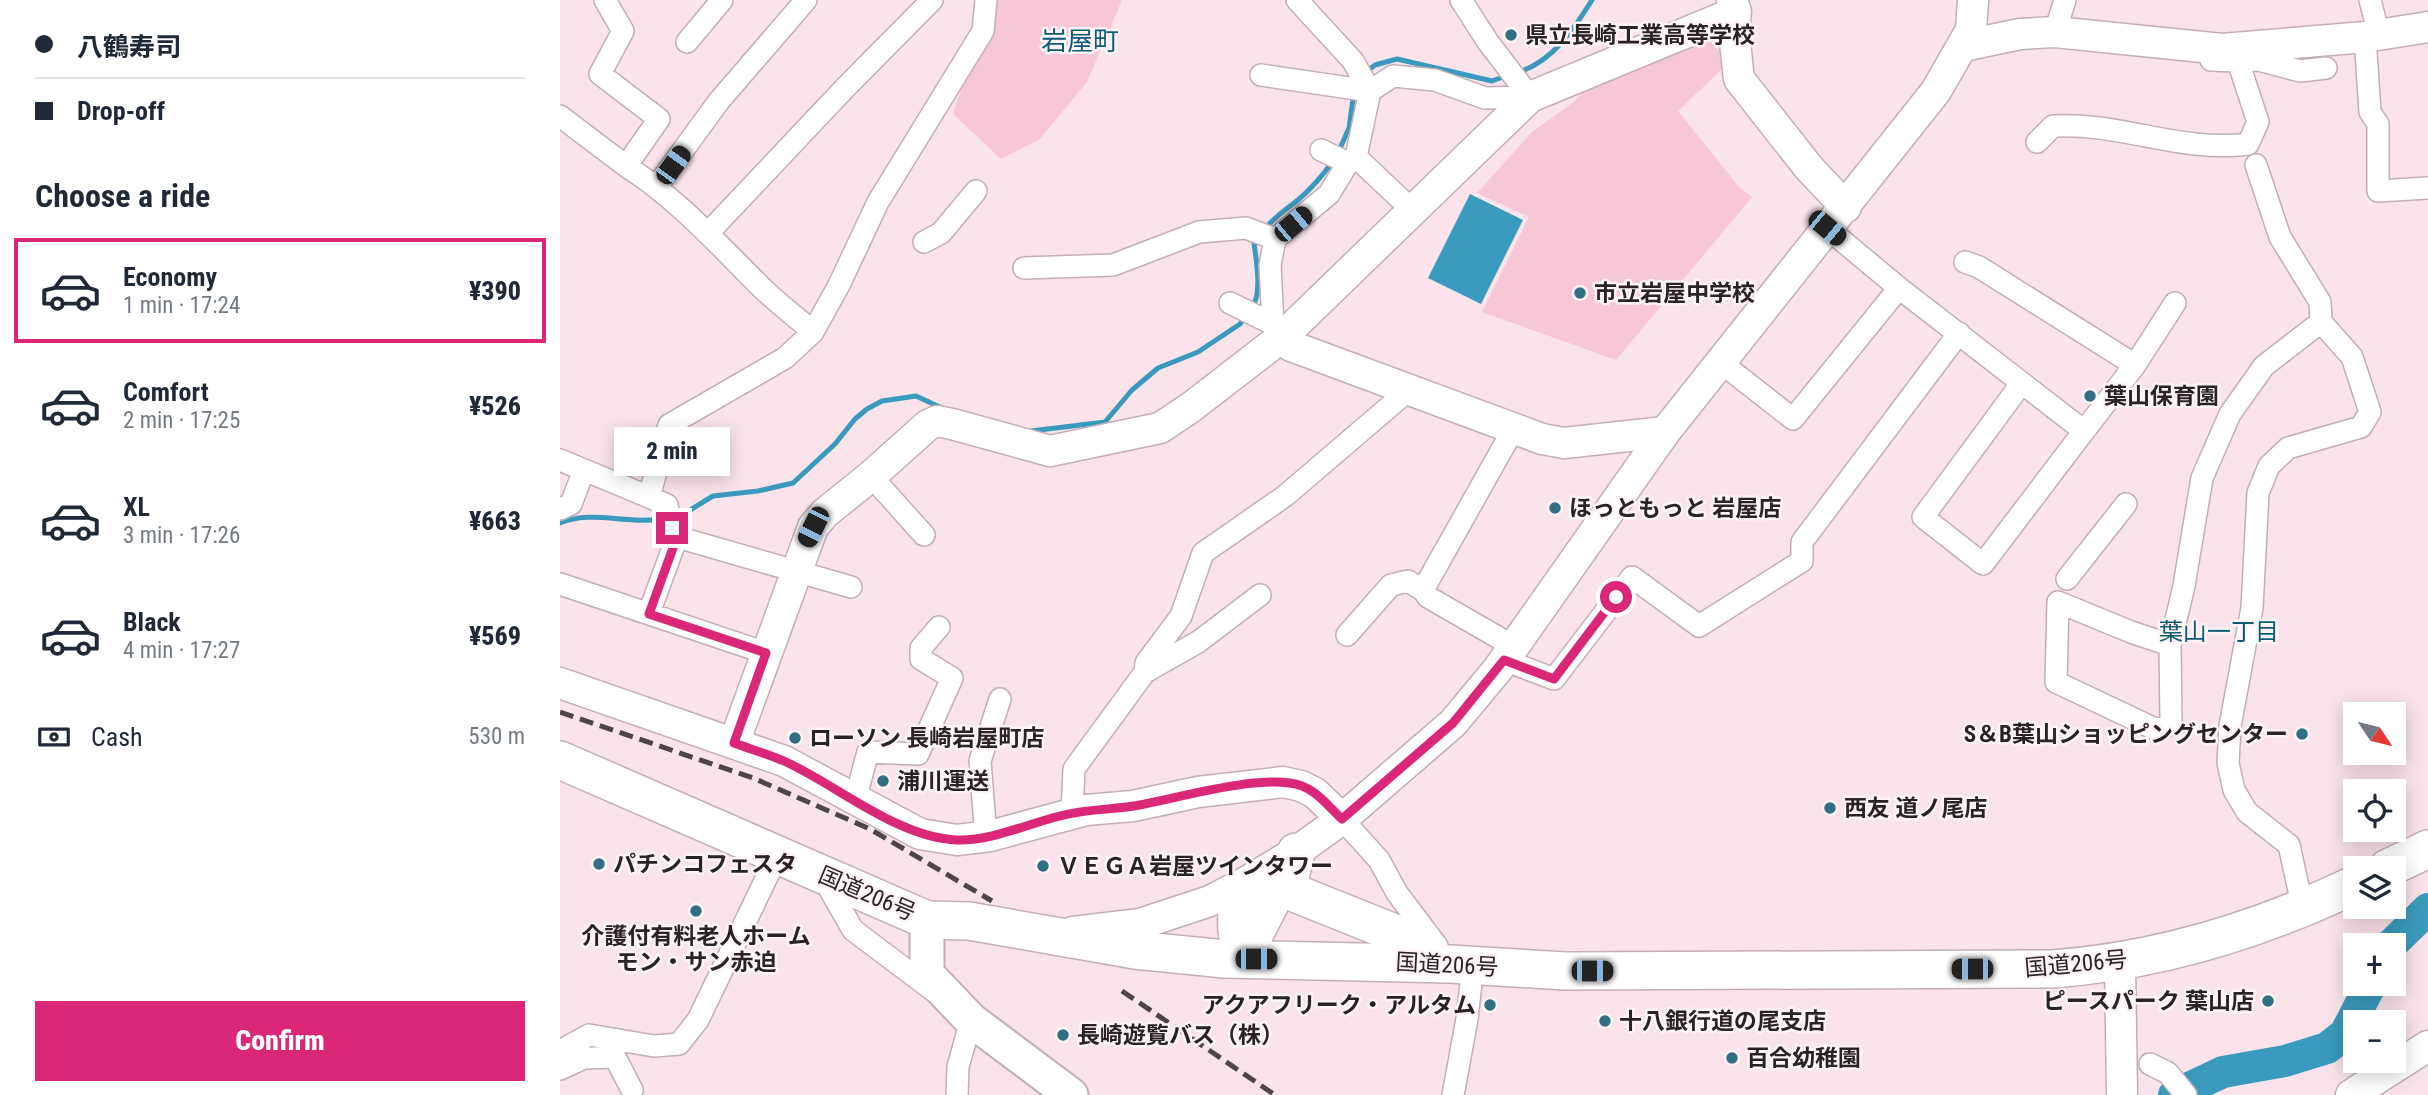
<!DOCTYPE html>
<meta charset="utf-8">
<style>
body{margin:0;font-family:"Roboto Condensed","Noto Sans JP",sans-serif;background:#f2f2f3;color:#1f2937;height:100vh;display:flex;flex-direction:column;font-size:26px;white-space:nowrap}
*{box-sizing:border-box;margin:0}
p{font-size:23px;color:#747a83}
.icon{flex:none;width:38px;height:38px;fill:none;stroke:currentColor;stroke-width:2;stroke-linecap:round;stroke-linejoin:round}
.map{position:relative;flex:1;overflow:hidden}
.details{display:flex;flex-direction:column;background:#fff;width:560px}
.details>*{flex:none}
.banner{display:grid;align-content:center;height:154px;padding:0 35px;background:#fff}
.needle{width:46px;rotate:125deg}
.fabs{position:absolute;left:1783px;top:702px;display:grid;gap:14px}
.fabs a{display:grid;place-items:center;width:63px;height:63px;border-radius:0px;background:#fff;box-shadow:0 4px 18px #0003;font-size:35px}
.end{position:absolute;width:32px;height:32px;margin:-16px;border:9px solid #db2777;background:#fff;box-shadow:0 0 0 4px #fff}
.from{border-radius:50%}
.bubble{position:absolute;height:49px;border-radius:0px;background:#fff;box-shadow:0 4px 18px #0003;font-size:23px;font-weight:800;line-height:49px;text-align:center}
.car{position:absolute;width:21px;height:42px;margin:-21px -10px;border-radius:9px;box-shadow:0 0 5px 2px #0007;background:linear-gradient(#222 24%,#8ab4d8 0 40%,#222 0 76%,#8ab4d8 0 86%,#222 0)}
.banner b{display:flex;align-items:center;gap:24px;height:66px;font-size:26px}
.banner b+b{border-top:2px solid #e0e1e3}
.banner i{width:18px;height:18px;background:#1f2937}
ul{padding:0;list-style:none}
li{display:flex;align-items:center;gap:21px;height:105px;margin:0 14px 10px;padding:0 21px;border:4px solid transparent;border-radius:0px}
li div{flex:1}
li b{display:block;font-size:26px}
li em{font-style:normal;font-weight:800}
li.selected{border-color:#db2777}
li>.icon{width:63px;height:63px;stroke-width:1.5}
h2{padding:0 35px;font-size:32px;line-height:84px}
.pay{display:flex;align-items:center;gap:18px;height:77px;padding:0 35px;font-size:26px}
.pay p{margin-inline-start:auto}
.cta{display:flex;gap:14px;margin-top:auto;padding:14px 35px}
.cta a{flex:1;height:80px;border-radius:0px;background:#db2777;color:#fff;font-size:28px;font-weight:800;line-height:80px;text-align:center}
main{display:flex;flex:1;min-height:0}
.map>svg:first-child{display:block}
</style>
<main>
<section class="details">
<div class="banner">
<b><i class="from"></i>八鶴寿司</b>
<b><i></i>Drop-off</b>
</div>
<h2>Choose a ride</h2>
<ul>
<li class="selected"><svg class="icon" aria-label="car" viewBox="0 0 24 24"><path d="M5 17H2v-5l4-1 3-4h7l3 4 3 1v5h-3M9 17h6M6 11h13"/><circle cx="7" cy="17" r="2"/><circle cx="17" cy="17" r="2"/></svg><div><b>Economy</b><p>1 min · 17:24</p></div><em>¥390</em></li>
<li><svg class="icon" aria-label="car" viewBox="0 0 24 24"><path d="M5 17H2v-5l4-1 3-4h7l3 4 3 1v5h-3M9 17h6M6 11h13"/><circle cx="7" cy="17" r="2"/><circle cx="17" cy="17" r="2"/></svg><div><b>Comfort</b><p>2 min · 17:25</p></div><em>¥526</em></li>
<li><svg class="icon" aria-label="car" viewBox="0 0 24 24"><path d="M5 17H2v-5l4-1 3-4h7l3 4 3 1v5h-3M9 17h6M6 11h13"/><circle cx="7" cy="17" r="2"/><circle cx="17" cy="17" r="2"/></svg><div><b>XL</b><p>3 min · 17:26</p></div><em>¥663</em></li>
<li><svg class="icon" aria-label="car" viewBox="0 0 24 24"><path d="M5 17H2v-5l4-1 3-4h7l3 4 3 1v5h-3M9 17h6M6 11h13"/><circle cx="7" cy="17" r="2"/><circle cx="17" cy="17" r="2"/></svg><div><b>Black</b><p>4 min · 17:27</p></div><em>¥569</em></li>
</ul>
<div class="pay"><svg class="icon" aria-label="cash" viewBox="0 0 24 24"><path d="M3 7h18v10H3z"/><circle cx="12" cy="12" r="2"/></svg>Cash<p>530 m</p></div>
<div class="cta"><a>Confirm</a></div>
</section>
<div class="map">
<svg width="1868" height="1095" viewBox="0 0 1868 1095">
<rect width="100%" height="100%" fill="#fae3ea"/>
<path fill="#f7c6d7" d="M430,0h132l-35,82 -47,57 -39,20 -48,-45z
M1144,36l17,16 1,17 -44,42 62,77 12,9 -136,163 -134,-48 47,-95 -52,-24 55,-61 42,-30 18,-22z"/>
<path fill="#3a9abd" d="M910,194l53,26 -42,84 -53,-26z"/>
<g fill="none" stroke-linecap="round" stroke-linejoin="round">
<path stroke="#3a9abd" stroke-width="5" d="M959,72c34,-11 55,-43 73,-72
M805,73l10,-8 22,-6 95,22 14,-5
M778,153l11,-25 5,-36
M704,230c10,-13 21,-20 34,-30 13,-11 25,-25 35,-39
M691,309c12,-14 5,-49 3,-66l4,-5
M471,431l74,-9 27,-32 26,-22 40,-16 42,-28 5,-7
M114,516l8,-1 31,-19 45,-5 35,-8 42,-39 20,-25 12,-10 15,-8 34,-5 28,13
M0,523c32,-14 71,3 105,-5"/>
<path stroke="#3a9abd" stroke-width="32" d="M1831,945l37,-36
M1614,1095l49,-23 62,-11 42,-13 18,-14 26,-50"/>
<defs>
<path id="street" d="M737,0l56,61 17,30
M901,0l27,42 42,55
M1810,0l9,35
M1495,32l10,-32
M1805,37l5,75 8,12v67l50,-3
M127,42l35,-42
M1678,61l21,-1 41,11 26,-3
M701,75l109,16
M0,116l66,50 33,-47 -59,-45 23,-43 -18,-31
M1477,142l16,-16c66,-4 129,27 195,18l10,-22 -20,-61 -27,-1
M761,150l27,13
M796,157l56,53
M1696,165l24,72 40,65 1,20 31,35 18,55 -9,15 -73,21 -19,18 -11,27 -6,115 -22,118 -2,37 6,27 13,22 42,33 14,64
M66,166c50,32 88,74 130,116 17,18 38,33 57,50
M97,186l62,-85 87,-101
M1267,228l72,60 185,143 -101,133 -60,-47 98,-133
M148,233l137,-145 87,-88
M364,242l17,-9 35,-42
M1405,262l14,5 156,98
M464,268l89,-3 86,-33 47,-4 29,11
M670,303l43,21
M722,337l-9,-13 -3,-59 5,-26 54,-45 19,-31 8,-6 14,-66 23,-15 42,4 50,18 45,-1
M1159,361l74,58 106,-131
M1524,431l51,-66 40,-62
M0,460l89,37
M311,476l53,59
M0,509l11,-5 13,-34
M117,537l-5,-9 -5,-23 -18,-8 20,-72 116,-67 28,-26 26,-47 39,-83 105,-171 3,-31
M1507,579l59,-75
M0,584l206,69
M1498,602l73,30 39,13 1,79 -14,6 -101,-48z
M89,613l28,-76 174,50
M787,635l44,-50 17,-4 15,9
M1610,645l14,-59 18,-108 28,-64 34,-48 57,-44
M953,646l-85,-49 -5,-7 91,-162
M944,660l50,19 78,-102 67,49 103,-65v-19l157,-209
M585,672l53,-30 62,-47
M295,800l13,-48 50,2 34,-76 -31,-19v-11l18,-21
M512,813l2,-44 71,-97 1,-9 35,-47 22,-63 82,-57 125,-107
M782,819l37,41 18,33 40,53
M426,837l-6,-76 20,-62
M262,876l31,54 81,61
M0,1051l29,-16 65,11 25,-2 19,-24 79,-164
M1590,1064l18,9 18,22
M0,1069l24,-11 31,-1 17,33
M397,1095l1,-28 13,-47 -6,-5
M893,1095l14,-76 6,-54"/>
<path id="secondary" d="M1172,0l4,12 -2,21 5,46 70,89 37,39
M1403,46l57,-12 35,-2 167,17 143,-12 63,-10
M722,337l9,9 251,93 22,4 101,-11
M0,683l224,78 136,73 37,6 33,-4 96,-26 47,-4 65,-14 85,-10 18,4 14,7 27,26
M174,743l79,-216 12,-14 46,-37 57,-51 9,-4 15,3 98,27 110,-23 30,-20 92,-71 248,-240 206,-85
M686,882c-13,25 -16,36 -10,64l20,13
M513,932l67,-8 70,-23 36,-19 50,-30 46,-33 111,-96 45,-54 167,-237 271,-341 35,-61 2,-30
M1560,962l2,133
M1791,1095l77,-49"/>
<path id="primary" d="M367,920v54l44,46 100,75"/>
<path id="highway" d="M0,760l367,160 42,1 166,29 90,9 225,5 115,7 488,-2c106,-8 207,-39 303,-85
M736,852l-9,38 130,52 23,22
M1828,868l40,-19
M665,959l27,-20 39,-77"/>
</defs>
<use href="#street" stroke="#c4aeb5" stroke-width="24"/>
<use href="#secondary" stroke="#c4aeb5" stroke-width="33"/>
<use href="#primary" stroke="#c4aeb5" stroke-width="37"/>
<use href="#highway" stroke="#c4aeb5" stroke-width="40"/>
<use href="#street" stroke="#fff" stroke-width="21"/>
<use href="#secondary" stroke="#fff" stroke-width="30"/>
<use href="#primary" stroke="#fff" stroke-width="33"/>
<use href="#highway" stroke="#fff" stroke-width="37"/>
<path stroke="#4f4549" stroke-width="5" stroke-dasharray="14 7" stroke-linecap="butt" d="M0,712l193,66 117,51 122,72
M562,991l153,104"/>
</g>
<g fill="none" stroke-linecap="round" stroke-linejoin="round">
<path stroke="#db2777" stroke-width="9" d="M112,528l5,9 -28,77 117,39 -32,90c16,6 34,11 50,18 53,24 114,77 173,79 34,1 70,-16 103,-24 25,-7 49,-6 74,-10 42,-7 129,-34 168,-20 16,6 28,22 40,33l111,-96 51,-63 50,19 62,-82"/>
</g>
<g fill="#326f86" stroke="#fef4f7" stroke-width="2.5">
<circle cx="951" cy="35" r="7"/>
<circle cx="1020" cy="293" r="7"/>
<circle cx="1530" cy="396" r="7"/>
<circle cx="995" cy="508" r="7"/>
<circle cx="1742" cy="734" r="7"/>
<circle cx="235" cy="738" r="7"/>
<circle cx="323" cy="781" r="7"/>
<circle cx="1270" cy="808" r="7"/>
<circle cx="39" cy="864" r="7"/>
<circle cx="483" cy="866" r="7"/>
<circle cx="136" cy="911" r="7"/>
<circle cx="1708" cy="1001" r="7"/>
<circle cx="930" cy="1005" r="7"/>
<circle cx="1045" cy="1021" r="7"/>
<circle cx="503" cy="1035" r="7"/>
<circle cx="1172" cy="1058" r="7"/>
</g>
<g text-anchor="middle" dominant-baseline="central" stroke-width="5" stroke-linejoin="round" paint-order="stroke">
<g font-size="23" font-weight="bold" fill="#2a2225" stroke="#fef4f7" text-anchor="start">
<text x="965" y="35">県立長崎工業高等学校</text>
<text x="1034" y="293">市立岩屋中学校</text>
<text x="1544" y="396">葉山保育園</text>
<text x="1009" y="508">ほっともっと 岩屋店</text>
<text x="1728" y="734" text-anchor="end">S＆B葉山ショッピングセンター</text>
<text x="249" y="738">ローソン 長崎岩屋町店</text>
<text x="337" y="781">浦川運送</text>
<text x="1284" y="808">西友 道ノ尾店</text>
<text x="53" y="864">パチンコフェスタ</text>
<text x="497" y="866">ＶＥＧＡ岩屋ツインタワー</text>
<text x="136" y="936" text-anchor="middle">介護付有料老人ホーム<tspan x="136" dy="26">モン・サン赤迫</tspan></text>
<text x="1694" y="1001" text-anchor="end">ピースパーク 葉山店</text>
<text x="916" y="1005" text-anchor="end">アクアフリーク・アルタム</text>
<text x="1059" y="1021">十八銀行道の尾支店</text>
<text x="517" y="1035">長崎遊覧バス（株）</text>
<text x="1186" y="1058">百合幼稚園</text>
</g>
<g font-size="23" fill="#2a2225" stroke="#fef4f7">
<text transform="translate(307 894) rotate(23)">国道206号</text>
<text transform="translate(1516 964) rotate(-5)">国道206号</text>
<text transform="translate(887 965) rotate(3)">国道206号</text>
</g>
<g font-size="24" fill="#0c5b74" stroke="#fef4f7">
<text x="1659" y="632">葉山一丁目</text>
</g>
<g font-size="26" fill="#0c5b74" stroke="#fef4f7">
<text x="520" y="41">岩屋町</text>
</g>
</g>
</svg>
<div class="fabs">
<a><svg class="needle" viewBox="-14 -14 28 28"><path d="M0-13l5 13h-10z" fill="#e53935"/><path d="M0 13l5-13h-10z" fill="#747a83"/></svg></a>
<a><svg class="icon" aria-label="locate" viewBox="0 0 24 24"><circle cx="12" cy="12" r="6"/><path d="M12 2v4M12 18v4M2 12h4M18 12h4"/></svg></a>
<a><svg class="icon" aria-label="layers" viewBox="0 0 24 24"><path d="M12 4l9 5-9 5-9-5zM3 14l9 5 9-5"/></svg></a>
<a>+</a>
<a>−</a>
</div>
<i class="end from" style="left:1056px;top:597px"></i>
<i class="end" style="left:112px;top:528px"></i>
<div class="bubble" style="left:54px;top:427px;width:116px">2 min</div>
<i class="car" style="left:113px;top:165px;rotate:36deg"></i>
<i class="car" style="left:733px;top:224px;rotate:50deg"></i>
<i class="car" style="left:1267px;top:228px;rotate:130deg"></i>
<i class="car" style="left:253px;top:527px;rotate:206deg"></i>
<i class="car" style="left:696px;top:959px;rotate:90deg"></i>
<i class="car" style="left:1412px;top:969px;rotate:270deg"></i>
<i class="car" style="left:1032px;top:971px;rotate:90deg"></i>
</div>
</main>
